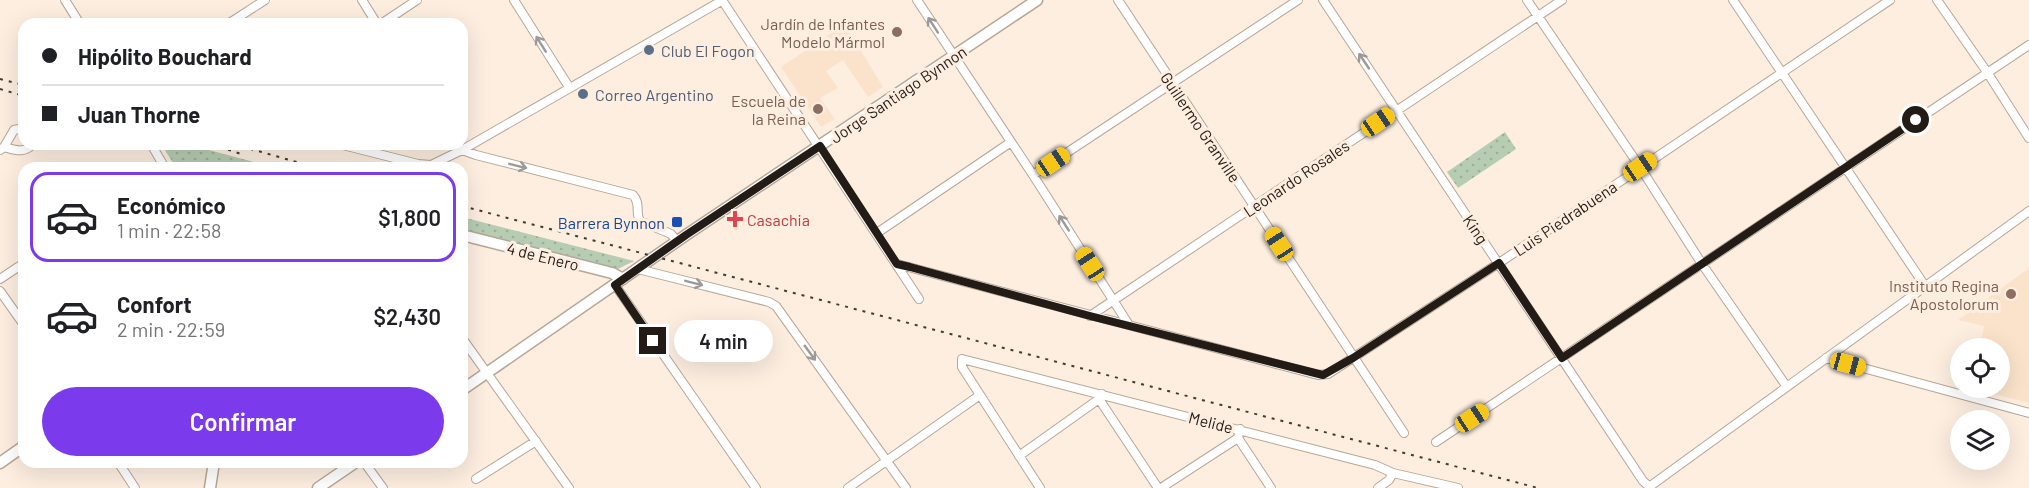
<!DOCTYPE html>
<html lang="es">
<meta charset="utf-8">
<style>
body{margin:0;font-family:Barlow,sans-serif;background:#f6f6f6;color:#202124;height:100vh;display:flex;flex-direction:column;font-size:22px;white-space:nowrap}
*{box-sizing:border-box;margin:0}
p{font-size:20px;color:#757577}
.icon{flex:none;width:33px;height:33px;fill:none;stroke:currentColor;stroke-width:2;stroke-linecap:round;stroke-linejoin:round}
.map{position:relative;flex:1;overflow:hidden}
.drawer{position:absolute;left:18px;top:162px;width:450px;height:306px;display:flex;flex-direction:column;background:#fff;border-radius:18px;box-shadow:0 6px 24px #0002}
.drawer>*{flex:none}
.banner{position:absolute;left:18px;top:18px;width:450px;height:132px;border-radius:18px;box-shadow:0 6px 24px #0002;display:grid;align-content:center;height:132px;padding:0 24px;background:#fff}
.fabs{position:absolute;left:1950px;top:338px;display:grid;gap:12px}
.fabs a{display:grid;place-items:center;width:60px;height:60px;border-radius:50%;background:#fff;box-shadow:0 6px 24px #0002;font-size:30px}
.end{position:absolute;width:27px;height:27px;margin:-14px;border:8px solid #231c16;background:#fff;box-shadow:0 0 0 3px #fff}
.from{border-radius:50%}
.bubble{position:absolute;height:42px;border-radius:21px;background:#fff;box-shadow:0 6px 24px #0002;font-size:20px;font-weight:600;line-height:42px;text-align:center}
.car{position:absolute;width:18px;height:36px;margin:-18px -9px;border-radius:8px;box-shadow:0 0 4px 2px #0007;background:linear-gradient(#f5c518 24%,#345 0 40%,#f5c518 0 76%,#345 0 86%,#f5c518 0)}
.banner b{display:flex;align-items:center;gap:21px;height:57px;font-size:22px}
.banner b+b{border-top:2px solid #e0e0e0}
.banner i{width:15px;height:15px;background:#202124}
ul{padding:10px 0 0;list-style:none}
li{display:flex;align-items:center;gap:18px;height:90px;margin:0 12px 9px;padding:0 12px;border:3px solid transparent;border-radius:18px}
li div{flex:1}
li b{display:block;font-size:22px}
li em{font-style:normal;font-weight:600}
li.on{border-color:#7c3aed}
li>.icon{width:54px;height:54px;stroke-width:1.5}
.cta{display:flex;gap:12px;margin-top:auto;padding:12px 24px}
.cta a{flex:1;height:69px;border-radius:36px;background:#7c3aed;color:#fff;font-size:24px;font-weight:600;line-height:69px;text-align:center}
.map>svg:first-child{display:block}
</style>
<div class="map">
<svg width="2029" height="488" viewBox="0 0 2029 488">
<defs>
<pattern id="park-dots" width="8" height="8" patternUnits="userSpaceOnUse" patternTransform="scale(1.5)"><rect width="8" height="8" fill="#b7cdb3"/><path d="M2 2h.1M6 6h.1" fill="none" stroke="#9daf99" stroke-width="1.8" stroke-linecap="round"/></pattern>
</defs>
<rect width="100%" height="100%" fill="#fdeee0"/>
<path fill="#fbe3cb" d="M845,24l38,63 -15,10 -25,-37 -17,11 12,17 -18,10 15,21 -14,8 -40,-60z
M2029,268v135l-58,-15 29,-1v-39h-20l4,-22 -26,-6z"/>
<path fill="url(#park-dots)" d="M1505,132l11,17 -58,39 -11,-16z
M161,144h25l91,24h-93l-9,-2z
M462,217l172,44 -16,8 -156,-40z"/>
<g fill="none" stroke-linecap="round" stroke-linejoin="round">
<defs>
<path id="minor" d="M65,0l15,24
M362,0l15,24
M514,0l55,87
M722,0l197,299
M917,0l116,175 96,150
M1118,0l286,433
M1323,0l320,481 8,7
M1527,0l113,167 62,97 85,123
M1733,0l192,286
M1937,0l50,72 42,66
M228,24l37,-24
M381,24l36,-24
M151,144l14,24
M339,144l79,20 13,1 31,-15 261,-150
M457,144l5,6 14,5 157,40c8,8 2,18 7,26l31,13 6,7
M4,147l10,-17 10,-2
M0,150l4,-3c11,3 20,7 29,-3
M1033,175l265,-175
M877,233l134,-91
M897,264l421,111 10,-1 171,-111 391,-263
M638,269l131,33 7,4 130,182
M0,279l24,-16
M615,285l141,203
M0,291l24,34
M1090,316l472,-316
M462,338l107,150
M1826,358l203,55
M1099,399l59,89
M1238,438l33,50
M1436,442l593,-397
M1019,456l80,-57 3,-5
M118,462l17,26
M364,462l19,26
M476,479l60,-38
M1649,487l380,-276
M848,488l132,-93
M1040,488l-78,-121v-8l413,106 18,8 65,15
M1161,488l77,-50 2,-9
M1378,488l11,-8 4,-7"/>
<path id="tertiary" d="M462,235l150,38 11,6
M462,390l224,-155 351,-235
M0,463l24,-17
M210,488l4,-26
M318,488l38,-26"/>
</defs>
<use href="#minor" stroke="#b7a695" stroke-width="10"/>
<use href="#tertiary" stroke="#b7a695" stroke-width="13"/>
<use href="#minor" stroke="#fff" stroke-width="8"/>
<use href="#tertiary" stroke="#fff" stroke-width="10"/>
<path stroke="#443c34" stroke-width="2" stroke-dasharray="3 6" stroke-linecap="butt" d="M0,79l24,6
M0,89l24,7
M211,144l30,10
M233,144l85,24
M462,206l1076,282"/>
</g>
<defs><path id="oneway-shaft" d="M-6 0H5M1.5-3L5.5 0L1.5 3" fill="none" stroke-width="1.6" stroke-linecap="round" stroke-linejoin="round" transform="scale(1.5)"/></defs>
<g stroke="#9c9996">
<use href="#oneway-shaft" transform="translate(933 25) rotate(-123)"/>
<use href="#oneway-shaft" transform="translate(541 44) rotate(-122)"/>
<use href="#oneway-shaft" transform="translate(1364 61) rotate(-124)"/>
<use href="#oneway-shaft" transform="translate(518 166) rotate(14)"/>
<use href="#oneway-shaft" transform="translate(1064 223) rotate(-123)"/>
<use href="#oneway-shaft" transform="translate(694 283) rotate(14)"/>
<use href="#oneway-shaft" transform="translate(810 353) rotate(54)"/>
</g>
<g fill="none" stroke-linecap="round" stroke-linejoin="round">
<path stroke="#231c16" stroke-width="8" d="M653,341l-38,-56 71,-50 134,-89 77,118 13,3 180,49 233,59 30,-17 146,-95 63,95 354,-238"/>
</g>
<g fill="#8d6e63" stroke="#fdeee0" stroke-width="2">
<circle cx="897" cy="32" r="6"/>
<circle cx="818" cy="109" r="6"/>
<circle cx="2011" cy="294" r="6"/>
</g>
<g fill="#5c6f8a" stroke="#fdeee0" stroke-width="2">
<circle cx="649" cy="50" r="6"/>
<circle cx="583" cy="94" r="6"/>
</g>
<path fill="#e0444e" stroke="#fdeee0" stroke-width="2" d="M732 210h6v6h6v6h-6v6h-6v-6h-6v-6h6z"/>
<rect fill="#1a4fb4" stroke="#fdeee0" stroke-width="2" x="671" y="216" width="12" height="12" rx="3"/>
<g text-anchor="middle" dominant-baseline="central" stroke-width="6" stroke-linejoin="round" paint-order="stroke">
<g font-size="16" fill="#785e54" stroke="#fdeee0" text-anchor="end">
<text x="885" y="23">Jardín de Infantes<tspan x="885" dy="18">Modelo Mármol</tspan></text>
<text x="806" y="100">Escuela de<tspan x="806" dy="18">la Reina</tspan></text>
<text x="1999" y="285">Instituto Regina<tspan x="1999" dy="18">Apostolorum</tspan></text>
</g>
<g font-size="16" fill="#4e5e75" stroke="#fdeee0" text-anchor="start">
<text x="661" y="50">Club El Fogon</text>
<text x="595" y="94">Correo Argentino</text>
</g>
<g font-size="16" fill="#231c16" stroke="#fdeee0">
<text transform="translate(898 94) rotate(-34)">Jorge Santiago Bynnon</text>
<text transform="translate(1201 127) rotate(56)">Guillermo Granville</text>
<text transform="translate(1296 178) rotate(-34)">Leonardo Rosales</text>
<text transform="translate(1565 218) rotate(-34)">Luis Piedrabuena</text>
<text transform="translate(1476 229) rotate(56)">King</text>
<text transform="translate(543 256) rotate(14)">4 de Enero</text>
<text transform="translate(1211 422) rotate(14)">Melide</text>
</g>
<g font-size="16" fill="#be3a42" stroke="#fdeee0" text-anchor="start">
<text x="747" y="219">Casachia</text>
</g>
<g font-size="16" fill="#164399" stroke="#fdeee0" text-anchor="end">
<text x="665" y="222">Barrera Bynnon</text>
</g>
</g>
</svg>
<div class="fabs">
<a><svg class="icon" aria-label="locate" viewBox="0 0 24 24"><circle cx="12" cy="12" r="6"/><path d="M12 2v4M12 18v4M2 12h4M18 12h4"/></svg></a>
<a><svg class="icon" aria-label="layers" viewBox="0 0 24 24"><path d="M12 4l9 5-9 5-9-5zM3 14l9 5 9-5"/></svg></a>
</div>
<i class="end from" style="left:1916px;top:120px"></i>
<i class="end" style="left:653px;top:341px"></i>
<div class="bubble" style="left:674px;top:320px;width:99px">4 min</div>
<i class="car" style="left:1378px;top:122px;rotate:56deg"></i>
<i class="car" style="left:1053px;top:162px;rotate:56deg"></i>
<i class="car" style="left:1640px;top:167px;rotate:56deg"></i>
<i class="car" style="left:1279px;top:244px;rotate:327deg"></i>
<i class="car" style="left:1090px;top:264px;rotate:327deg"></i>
<i class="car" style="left:1848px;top:364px;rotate:105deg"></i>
<i class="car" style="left:1472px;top:418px;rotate:57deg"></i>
<div class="banner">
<b><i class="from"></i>Hipólito Bouchard</b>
<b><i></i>Juan Thorne</b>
</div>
<section class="drawer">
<ul>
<li class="on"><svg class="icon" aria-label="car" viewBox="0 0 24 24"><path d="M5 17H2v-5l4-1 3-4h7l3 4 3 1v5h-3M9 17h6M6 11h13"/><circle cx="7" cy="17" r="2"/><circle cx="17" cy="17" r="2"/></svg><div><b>Económico</b><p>1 min · 22:58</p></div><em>$1,800</em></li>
<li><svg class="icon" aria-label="car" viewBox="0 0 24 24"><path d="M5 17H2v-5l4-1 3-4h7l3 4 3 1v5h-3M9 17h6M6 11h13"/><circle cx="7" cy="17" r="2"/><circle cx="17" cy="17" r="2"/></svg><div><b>Confort</b><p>2 min · 22:59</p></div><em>$2,430</em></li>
</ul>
<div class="cta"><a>Confirmar</a></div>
</section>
</div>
